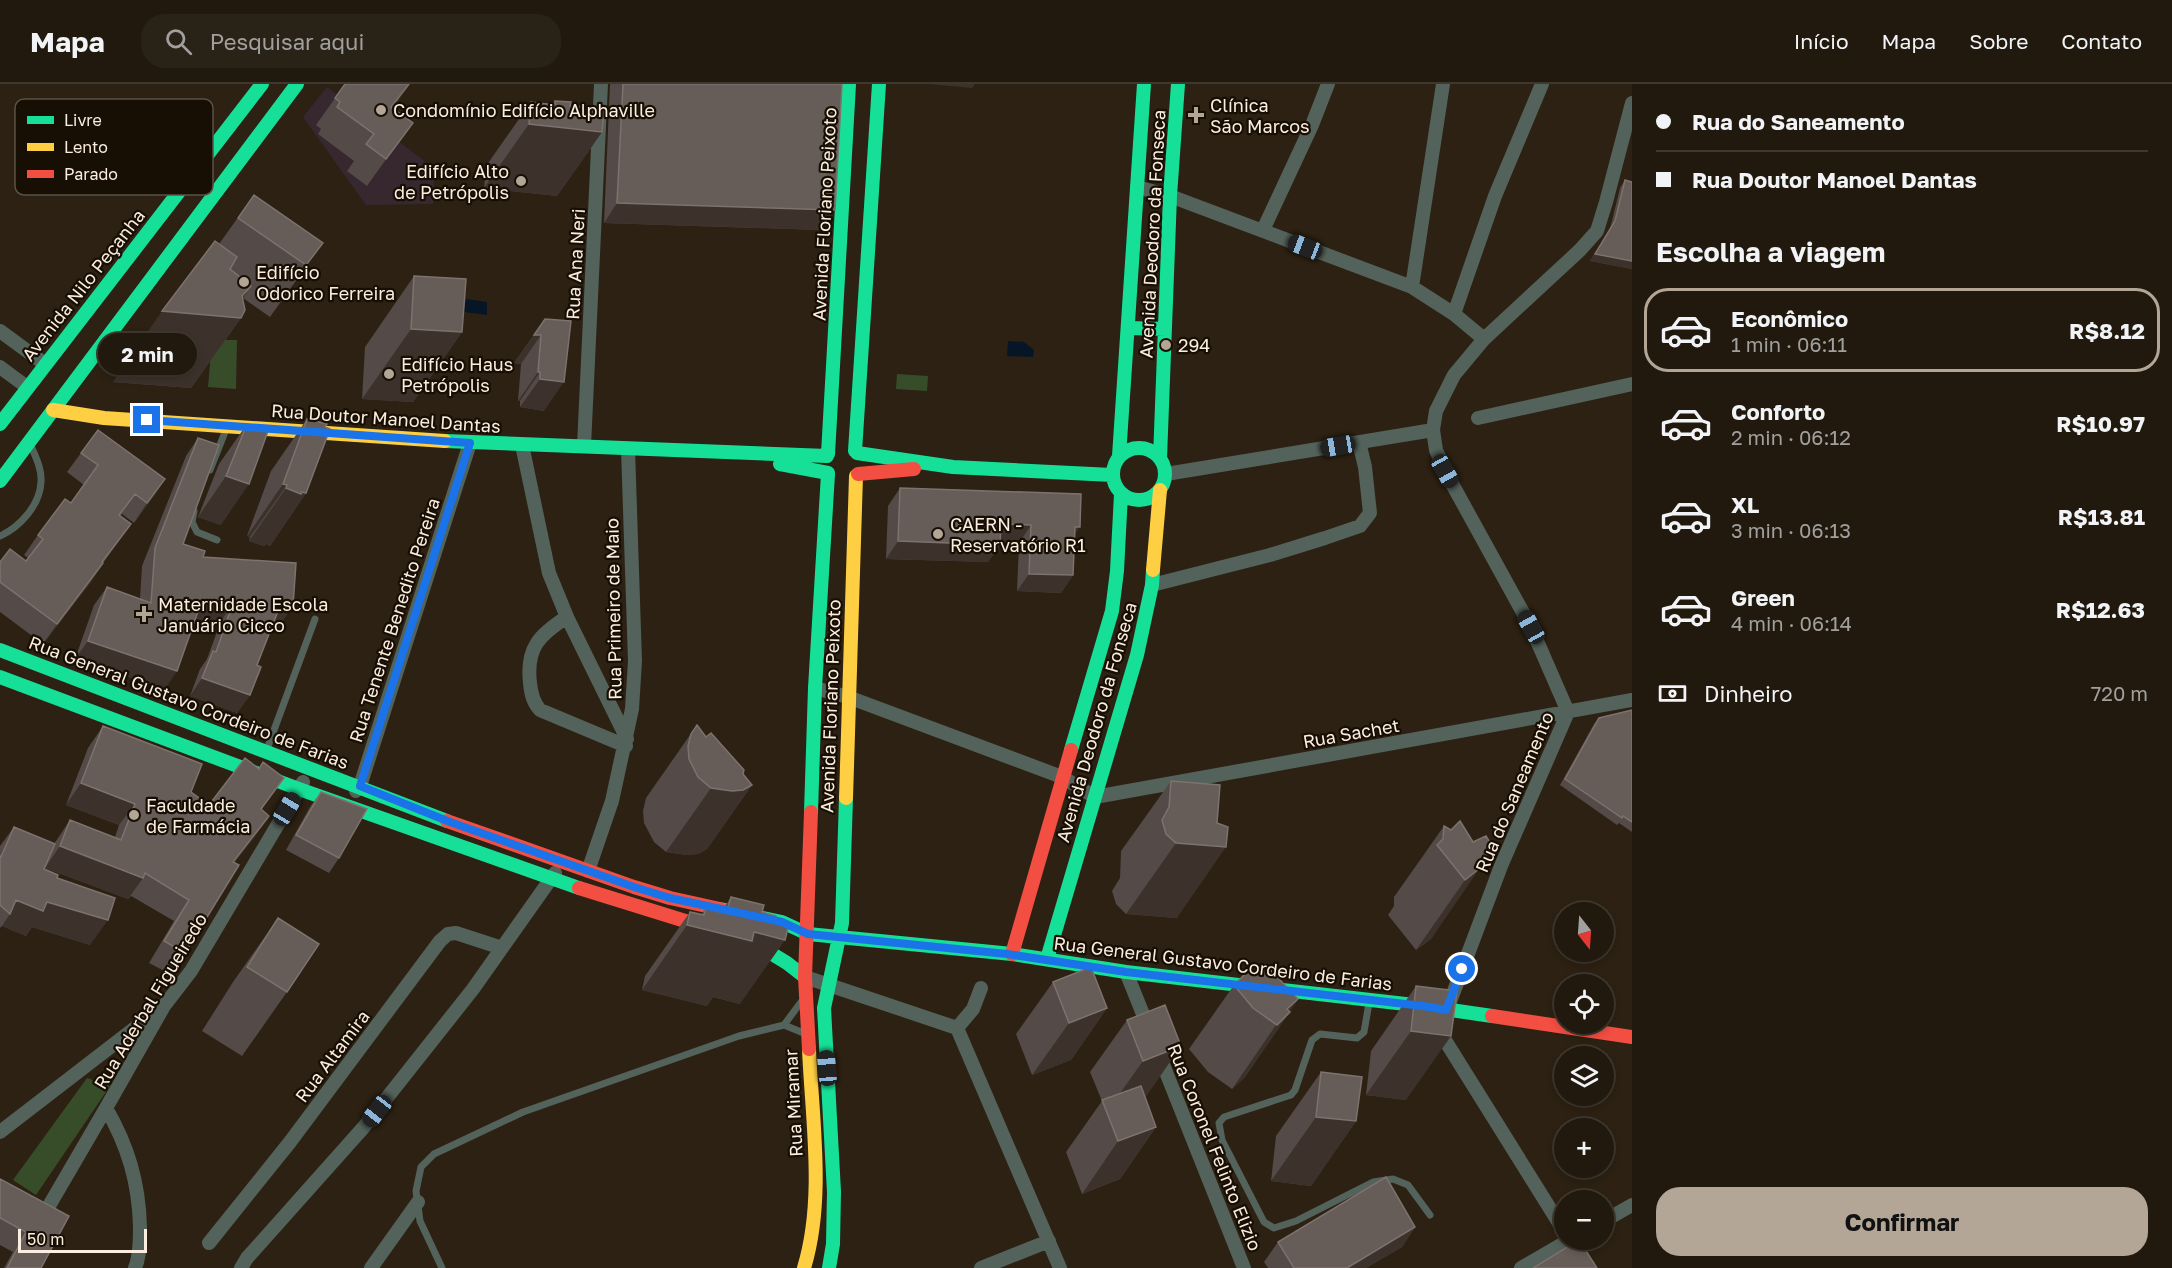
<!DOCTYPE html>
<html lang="pt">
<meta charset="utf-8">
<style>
body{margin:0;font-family:"Golos Text",sans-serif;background:#292217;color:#f1f3f6;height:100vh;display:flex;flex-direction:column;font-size:22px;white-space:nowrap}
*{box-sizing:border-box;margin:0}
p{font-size:20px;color:#a2a09e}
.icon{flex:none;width:33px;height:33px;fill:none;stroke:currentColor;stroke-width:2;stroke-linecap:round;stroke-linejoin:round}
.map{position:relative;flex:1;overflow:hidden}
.details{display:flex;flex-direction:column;background:#21190e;width:540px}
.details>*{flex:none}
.guide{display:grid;align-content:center;height:132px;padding:0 24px;background:#21190e}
.needle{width:39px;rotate:163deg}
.controls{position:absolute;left:1554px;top:818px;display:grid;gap:12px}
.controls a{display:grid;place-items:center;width:60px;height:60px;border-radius:50%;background:#21190e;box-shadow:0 3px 9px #0003,0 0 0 2px #3e382e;font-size:30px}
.scale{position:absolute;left:18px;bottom:15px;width:129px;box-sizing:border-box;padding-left:6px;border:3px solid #fbeddf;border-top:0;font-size:16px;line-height:21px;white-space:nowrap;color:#fbeddf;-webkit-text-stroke:4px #170e04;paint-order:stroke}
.end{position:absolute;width:27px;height:27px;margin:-14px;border:8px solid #1a73e8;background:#fff;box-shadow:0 0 0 3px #fff}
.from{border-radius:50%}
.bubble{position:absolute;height:42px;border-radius:21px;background:#21190e;box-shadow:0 3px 9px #0003,0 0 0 2px #3e382e;font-size:20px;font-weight:700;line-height:42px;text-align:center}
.car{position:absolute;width:18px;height:36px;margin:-18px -9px;border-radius:8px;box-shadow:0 0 4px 2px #0007;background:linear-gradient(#222 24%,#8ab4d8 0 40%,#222 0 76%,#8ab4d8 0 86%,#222 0)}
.guide b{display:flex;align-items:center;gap:21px;height:57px;font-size:22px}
.guide b+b{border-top:2px solid #3e382e}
.guide i{width:15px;height:15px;background:#f1f3f6}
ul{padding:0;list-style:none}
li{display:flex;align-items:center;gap:18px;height:84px;margin:0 12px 9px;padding:0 12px;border:3px solid transparent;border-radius:24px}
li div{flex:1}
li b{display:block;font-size:22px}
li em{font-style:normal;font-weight:700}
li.on{border-color:#b3a697}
li>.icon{width:54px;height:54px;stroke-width:1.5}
h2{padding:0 24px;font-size:27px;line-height:72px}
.pay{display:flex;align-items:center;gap:15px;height:66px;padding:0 24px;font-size:22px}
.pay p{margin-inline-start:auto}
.primary-button{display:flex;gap:12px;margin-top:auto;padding:12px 24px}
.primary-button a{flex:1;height:69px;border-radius:24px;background:#b3a697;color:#111;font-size:24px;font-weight:700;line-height:69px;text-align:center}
header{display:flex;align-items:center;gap:36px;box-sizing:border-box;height:84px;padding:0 30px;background:#21190e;border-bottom:2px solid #3e382e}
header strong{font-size:28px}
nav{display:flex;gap:33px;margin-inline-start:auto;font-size:21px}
.search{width:420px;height:54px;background:#292217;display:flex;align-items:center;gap:15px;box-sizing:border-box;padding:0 21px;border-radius:24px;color:#a2a09e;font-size:22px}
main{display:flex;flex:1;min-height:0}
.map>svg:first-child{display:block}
</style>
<header>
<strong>Mapa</strong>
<div class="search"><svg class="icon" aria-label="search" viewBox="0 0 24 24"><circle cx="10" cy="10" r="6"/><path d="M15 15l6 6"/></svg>Pesquisar aqui</div>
<nav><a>Início</a><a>Mapa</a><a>Sobre</a><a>Contato</a></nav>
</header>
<main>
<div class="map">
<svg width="1632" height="1184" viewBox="0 0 1632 1184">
<rect width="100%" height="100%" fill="#2c2112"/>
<path fill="#37272f" d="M327,3l108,82 -2,35 -67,1 -63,-88z"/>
<path fill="#374d29" d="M212,256h25l-1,49 -28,-2z
M897,290l31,2 -1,15 -31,-2z
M87,994l23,8 -74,109 -23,-15z"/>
<path fill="#061627" d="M466,215l21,3v13l-23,-3z
M1008,257l16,1 10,8 -1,7 -26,-1z"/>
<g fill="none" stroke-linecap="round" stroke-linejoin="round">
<path stroke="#53625a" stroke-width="7" d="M210,386l17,-43
M194,427l-2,11 5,10 20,8
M0,452c20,-9 40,-31 41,-54 1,-12 -5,-25 -10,-36
M267,665l48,-130
M1369,919l-5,29 -7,6 -37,-4 -8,6 -17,50 -4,5 -67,22 -5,6 3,17 42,82 10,6 22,-7 77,-39 20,-3 15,6 22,30
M784,941l17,-23
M442,1184l-22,-47 -4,-30 5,-24 13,-13 89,-42 216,-76 45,-11 22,9"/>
<path stroke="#53625a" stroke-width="14" d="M1137,103l33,9 242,91 42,27 30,25
M1263,146l49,-105 16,-41
M1412,203l31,-203
M1454,230l41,-118 47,-112
M0,247l45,33
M0,283l27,20
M1478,334l154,-34
M522,361l27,128 18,44 60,122
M584,362l17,-362
M1166,390l267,-44
M1152,501l118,-30 55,-17 35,-12 10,-13 -5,-46 -6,-25
M567,533c-28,18 -41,31 -37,66 1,11 3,19 10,27l86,36
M815,604l33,9 214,80 33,20 537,-97
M356,707l4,-5 110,-343
M588,787l24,-70 20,-92 3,-48 -7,-212
M1126,888l23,57
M805,893l152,51
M981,904l-8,21 -16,19 103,240
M1448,923l53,-141 67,-154 -37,-85 -86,-156 -9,-21 -3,-20 3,-19 18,-36 30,-36 96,-89 17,-19 9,-29 26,-99
M1438,945l126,202
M1158,968l86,216
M0,1048l157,-121
M46,1127l60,-103
M1604,1137l28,-16
M209,1159l81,-101 150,-201 8,-7 8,-1 46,15
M135,1184c5,-12 5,-28 5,-41 -1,-44 -12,-81 -34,-119l58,-102 27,-35 112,-189
M241,1184l6,-10 116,-130 110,-139 82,-116
M371,1184l47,-66
M981,1184l68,-27
M1521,1184l50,-29"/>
<path stroke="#16e098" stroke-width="14" d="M1128,244l37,1
M0,340l262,-340
M445,357l382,15
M1113 390a26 26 0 1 1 52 0a26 26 0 1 1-52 0Z
M855,367l24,-367
M857,369l96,14 159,8
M828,370l21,-370
M1119,372l25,-372
M1160,374l10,-262 8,-112
M780,380l48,9
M0,397l297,-397
M0,566l447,171
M0,593l299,112 280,99
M1071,666l41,-139 5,-40 4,-77
M811,728l4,-124 13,-214
M720,825l62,13 26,12 204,20 114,18 297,34 69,10
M751,857l36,22 18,14
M1047,875l90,-304 15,-70 1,-15
M829,1184l4,-24 1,-52 -10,-184 18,-85 4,-125"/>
<path stroke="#ffcf43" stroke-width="14" d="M53,326l51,8 341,23
M1153,486l7,-80
M846,714l10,-322
M804,1184c21,-69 8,-148 5,-219"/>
<path stroke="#f24e42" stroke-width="14" d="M858,390l56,-5
M447,737l187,66 36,11 50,11
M579,804l132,41
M1012,870l59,-204
M1492,932l140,21
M809,965l-4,-72 6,-165"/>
</g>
<path fill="#544a47" d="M345,0l54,16 -6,8 20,15 -46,63 -20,-15 7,-10 -36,-27 3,-5 -5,-4z
M610,0h232l-21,146 -217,-7z
M555,17l15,5 32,26 -45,64 -73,-8 2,-22 45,-64 21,2z
M1625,96l7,2v87l-42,-8 20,-32 10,-41z
M254,111l69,48 -53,74 -27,-19 -2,20 -50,70 -78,-6 106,-138z
M414,192l48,56 -49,70 -51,-3 3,-52z
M545,235l-1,92 -24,-4v-6h-2l3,-37 -7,-1z
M307,335l-1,74 -36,53 -4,-2 -2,2 -15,-5 1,-4 -3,-1 24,-65z
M247,340l-26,101 -23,-8 21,-53z
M198,354l-15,106 20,13 90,49 -13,18h-7l-16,41 -7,30 -13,18 -47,-17 10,-27 7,-10 14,-38 -25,-2 -31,70 -90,-30 19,-54 13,-18 33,12 2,-33 44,-110z
M81,369l84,26 -31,44 -12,-9 -2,2 11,8 -28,39 -13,20 -47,61 -43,-32v-50l26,-1 2,-3 -4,-3 14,-20 33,-32 13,-18 -17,-13z
M900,404l175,46 -2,41 -12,18 -44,-2 2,-48 -19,-1v3l-12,17 -102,-3 2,-53z
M1632,626v122l-13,-9 -2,2 -57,-40 34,-61 5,-6z
M697,641l9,12 37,37 9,11 -45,64 -9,5 -11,1 -21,-3 -12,-10 -10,-19 -1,-12 3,-13z
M103,642l106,79 52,5 8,6 -35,47 -49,90 -15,21 -21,-11 25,-42 -43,-25 -3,3 -83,-31 -1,1 13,9 33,67 -58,-18 -6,9 -24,-10 -2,2v-82l14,-19 40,17 16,-24 45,17 4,-12 -53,-20 22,-57z
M1171,697l49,4 -43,133 -51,-4 -10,-10 -4,-13 8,-13 1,-27z
M321,708l18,66 -10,15 -43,-23 24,-43z
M1444,742l29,16 18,2 -60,95 -15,11 -28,-35 6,-9v-9z
M731,813l9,107 -27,-7 -6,9 -65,-16 3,-14 45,-64 11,3 5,-7 13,4 2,-4 2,1z
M278,834l9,74 -45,64 -40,-25 31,-49z
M1254,891l44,24 -53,78 -13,12 -24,-17 -19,-23 45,-64z
M1053,898l54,26 -36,52 -39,15 -16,-41z
M1416,902l-10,114 -40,-5 5,-44z
M1127,936l54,26 -36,51 11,30 -36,52 -38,15 -16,-42 36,-51 -12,-29z
M1321,988l35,49 -45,65 -40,-5 5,-45z
M0,1095l69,37 -28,52h-37l9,-16 -13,-7z
M1415,1143l-13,20 -36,21h-98l-4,-6 14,-20z"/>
<path fill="#3c322b" d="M409,0h1l-11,16 -27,34z
M929,0h46l-3,4z
M413,39l-19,27 -27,36 19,-27z
M529,40l73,8 -45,64 -73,-8z
M617,119l218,7 -14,20 -217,-7z
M323,159l-37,52 -16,22z
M1595,170l37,7v8l-42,-8z
M251,202l-21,31 11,1 -50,70 -78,-6 49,-71 80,-15z
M411,245l51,3 -49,70 -51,-3z
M534,251h7l-20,29 -7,-1z
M538,288h2l-20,29h-2z
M540,295l24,3 -20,29 -24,-4z
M226,392l23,8 -28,41 -23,-8z
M165,395l-13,20 -18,24 13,-20z
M283,400l4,1 -37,52 -3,-1z
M286,404l20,5 -36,53 -4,-2 -2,2 -15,-5z
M1001,440l30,1 -12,18 -31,-1z
M1075,443h5l-12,17z
M898,457l102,4 -12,17 -102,-3z
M103,479l-13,20 -47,61 14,-20z
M1029,490l44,1 -12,18 -44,-2z
M202,516l31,3 -12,18 -31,-3z
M280,522h13l-13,18h-13z
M88,557l89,30 -12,18 -90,-30z
M202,594l48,17 -13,18 -47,-17z
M81,699l54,21 -16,21 -53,-20z
M752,701l-45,64 -9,5 -11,1 -21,-3 45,-64z
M269,732l-15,22 -36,46 15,-22z
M1176,759l50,4 -49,71 -51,-4z
M60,762l83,32 -15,21 -83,-31z
M1480,784l-49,71 -15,11 49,-70z
M16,816l31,2 61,18 -18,25 -58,-18 -6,9 -24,-10 8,-12z
M687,841l67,7 31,8 -45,64 -27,-7 -6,9 -65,-16z
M1298,915l-14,20 6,-7 -45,65 -13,12 55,-80z
M1107,924l-36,52 -39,15 37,-52z
M1411,947l40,5 -45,64 -40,-5z
M1181,962l-36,52 -39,15 37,-52z
M1316,1033l40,4 -45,65 -40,-5z
M1156,1043l-36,52 -38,15 36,-53z
M1415,1143l-13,20 -36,21h-19z"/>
<path fill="#665c58" stroke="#7d726d" stroke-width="1.5" d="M345,0h64l-18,23 22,16 -27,36 -20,-15 8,-10 -37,-27 3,-5 -5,-4z
M623,0h219l-7,126 -218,-7z
M555,17l16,1 -1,4 34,3 -2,23 -73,-8 2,-22 24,3z
M1625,96l7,2v79l-37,-7 20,-33z
M254,111l69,48 -17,22 -68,-47z
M215,157l22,16 -7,12 21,17 -9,10 3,14 -4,8 -79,-7z
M414,192l52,3 -4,53 -51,-3z
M545,235l26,2 -7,61 -24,-3v-7h-2l3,-37h-7z
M307,335l20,5 -2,3 5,2 -24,64 -4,-1 -1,2 -15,-6 1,-3 -4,-1z
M247,340l21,7 -19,53 -23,-8z
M98,346l67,49 -18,24 -12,-9 -16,21 12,9 -29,38 1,1 -46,61 -57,-42v-20l10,-13 16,12 17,-22 -5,-4 27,-36 6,4 27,-38 -17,-12z
M198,354l21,7 -36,99 22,7 -2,6 93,6 -3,43h-13l-23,59 4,2 -11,28 -48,-17 11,-27 3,1 17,-49 -31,-3 -25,71 -89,-30 19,-54 44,16 4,-55z
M900,404l181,6 -1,33h-5l-2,48 -44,-1 2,-49 -30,-1 -1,21 -102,-4z
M1632,626v112l-9,-6 -1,2 -57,-39 34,-61z
M697,641l9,12 5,-4 33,37 -1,4 9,11 -9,5 -11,1 -21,-3 -13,-11 -9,-18 -1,-13 3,-12z
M103,642l99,38 -11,28 18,13 36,-47 14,11 4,-7 21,16 -23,31 8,7 -36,46 6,3 -54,88 -21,-12 25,-41 -44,-27 -2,5 -83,-32 10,-26 51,20 14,-36 -54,-21z
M1171,697l49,4 -3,38 11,4 -2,20 -50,-4 -10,-9 -4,-14 7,-13z
M321,708l46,17 -28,49 -43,-23z
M1460,737l13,21 13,-6 5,8 -11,24 -15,12 -28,-35 6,-6 1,-13 7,4z
M14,743l41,17 -11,25 14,6 -1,3 58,20 -7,22 -61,-18 -4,9 -27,-11 -6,14 -10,-9v-49l1,1z
M731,813l33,8 -2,7 14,4 -1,5 14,3 -4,16 -31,-8 -2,9 -65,-16 3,-13 14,3 2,-7 14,4 1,-4 6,2z
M278,834l41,26 -32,48 -40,-25z
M1265,880l33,35 -11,10 3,3 -13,13 -24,-17 -19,-23 15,-15 5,5z
M1091,883l16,41 -38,15 -16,-41z
M1416,902l41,5 -6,45 -40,-5z
M1165,921l16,41 -38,15 -16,-41z
M1321,988l41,5 -6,44 -40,-4z
M1141,1002l15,41 -38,14 -16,-41z
M1386,1093l29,50 -68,41h-53l-16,-26z
M0,1095l69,37 -28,52h-34l19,-36 -26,-14z
M1579,1156l18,28h-64z"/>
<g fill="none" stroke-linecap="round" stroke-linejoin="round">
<path stroke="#1a73e8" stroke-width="8" d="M147,336l323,23 -110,343 90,36 184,65 36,11 112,24 26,12 199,20 119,18 297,34 23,4 16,-41"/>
</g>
<g fill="#b3a697" stroke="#170e04" stroke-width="2">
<circle cx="381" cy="26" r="6"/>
<path d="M1193 22h6v6h6v6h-6v6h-6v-6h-6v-6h6z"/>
<circle cx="521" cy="97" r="6"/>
<circle cx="244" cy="198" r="6"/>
<circle cx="1166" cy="261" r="6"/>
<circle cx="389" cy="290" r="6"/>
<circle cx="938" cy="450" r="6"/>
<path d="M141 521h6v6h6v6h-6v6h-6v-6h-6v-6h6z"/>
<circle cx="134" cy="731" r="6"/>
</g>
<g text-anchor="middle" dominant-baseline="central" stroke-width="4.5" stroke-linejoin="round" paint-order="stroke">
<g font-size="18" fill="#fbeddf" stroke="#170e04" text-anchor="start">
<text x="1210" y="21">Clínica<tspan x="1210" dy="21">São Marcos</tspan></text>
<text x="393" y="26">Condomínio Edifício Alphaville</text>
<text x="509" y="87" text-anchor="end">Edifício Alto<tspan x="509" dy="21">de Petrópolis</tspan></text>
<text x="256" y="188">Edifício<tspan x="256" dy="21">Odorico Ferreira</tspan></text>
<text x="1178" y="261">294</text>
<text x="401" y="280">Edifício Haus<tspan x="401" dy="21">Petrópolis</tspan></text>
<text x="950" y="440">CAERN -<tspan x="950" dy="21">Reservatório R1</tspan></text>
<text x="158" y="520">Maternidade Escola<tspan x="158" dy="21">Januário Cicco</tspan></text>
<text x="146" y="721">Faculdade<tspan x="146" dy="21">de Farmácia</tspan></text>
</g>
<g font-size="18" fill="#fbeddf" stroke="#170e04">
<text transform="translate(824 130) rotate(-87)">Avenida Floriano Peixoto</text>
<text transform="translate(1152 150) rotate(-87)">Avenida Deodoro da Fonseca</text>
<text transform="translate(575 180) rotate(-87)">Rua Ana Neri</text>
<text transform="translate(83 201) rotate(-52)">Avenida Nilo Peçanha</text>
<text transform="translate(386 334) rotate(4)">Rua Doutor Manoel Dantas</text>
<text transform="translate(613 525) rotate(-91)">Rua Primeiro de Maio</text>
<text transform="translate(394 536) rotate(-72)">Rua Tenente Benedito Pereira</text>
<text transform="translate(189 618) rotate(21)">Rua General Gustavo Cordeiro de Farias</text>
<text transform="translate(830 622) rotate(-88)">Avenida Floriano Peixoto</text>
<text transform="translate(1096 638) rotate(-74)">Avenida Deodoro da Fonseca</text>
<text transform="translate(1351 649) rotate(-10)">Rua Sachet</text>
<text transform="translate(1514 708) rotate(-67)">Rua do Saneamento</text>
<text transform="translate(1223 879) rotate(7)">Rua General Gustavo Cordeiro de Farias</text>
<text transform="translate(150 917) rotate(-59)">Rua Aderbal Figueiredo</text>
<text transform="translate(332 972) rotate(-53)">Rua Altamira</text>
<text transform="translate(793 1019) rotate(-93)">Rua Miramar</text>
<text transform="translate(1215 1063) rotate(68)">Rua Coronel Felinto Elizio</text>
</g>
</g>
<rect x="15" y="15" width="198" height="96" rx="9" fill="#170e04" stroke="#5b5146" stroke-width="1.5"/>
<rect x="27" y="32" width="27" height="8" fill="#16e098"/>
<rect x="27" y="59" width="27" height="8" fill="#ffcf43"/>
<rect x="27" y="86" width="27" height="8" fill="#f24e42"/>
<g font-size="16" fill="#fbeddf">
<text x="64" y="42">Livre</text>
<text x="64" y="69">Lento</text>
<text x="64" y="96">Parado</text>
</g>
</svg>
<div class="controls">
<a><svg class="needle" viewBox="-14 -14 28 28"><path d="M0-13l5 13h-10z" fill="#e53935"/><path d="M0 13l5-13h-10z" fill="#a2a09e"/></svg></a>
<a><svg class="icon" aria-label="locate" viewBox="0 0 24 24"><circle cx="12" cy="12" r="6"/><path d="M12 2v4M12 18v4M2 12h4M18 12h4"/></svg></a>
<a><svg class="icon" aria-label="layers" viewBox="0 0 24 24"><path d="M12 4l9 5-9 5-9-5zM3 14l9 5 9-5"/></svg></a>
<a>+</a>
<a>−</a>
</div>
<div class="scale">50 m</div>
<i class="end from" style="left:1462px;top:885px"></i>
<i class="end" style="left:147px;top:336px"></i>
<div class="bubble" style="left:98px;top:249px;width:99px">2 min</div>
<i class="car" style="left:1305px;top:163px;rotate:291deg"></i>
<i class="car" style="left:1338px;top:362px;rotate:260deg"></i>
<i class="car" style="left:1445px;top:387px;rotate:151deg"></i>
<i class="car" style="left:1531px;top:543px;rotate:331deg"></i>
<i class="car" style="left:287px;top:725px;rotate:31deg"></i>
<i class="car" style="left:827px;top:984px;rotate:355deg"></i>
<i class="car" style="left:377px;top:1027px;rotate:218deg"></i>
</div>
<section class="details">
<div class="guide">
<b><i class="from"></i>Rua do Saneamento</b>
<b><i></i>Rua Doutor Manoel Dantas</b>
</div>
<h2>Escolha a viagem</h2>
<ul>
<li class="on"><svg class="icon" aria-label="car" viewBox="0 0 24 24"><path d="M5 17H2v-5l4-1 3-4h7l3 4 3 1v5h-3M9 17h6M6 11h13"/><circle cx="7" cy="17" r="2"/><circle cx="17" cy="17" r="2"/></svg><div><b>Econômico</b><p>1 min · 06:11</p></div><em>R$8.12</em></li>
<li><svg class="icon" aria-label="car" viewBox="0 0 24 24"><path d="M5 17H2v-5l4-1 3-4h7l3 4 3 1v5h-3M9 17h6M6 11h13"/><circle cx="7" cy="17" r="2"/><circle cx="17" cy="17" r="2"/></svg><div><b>Conforto</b><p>2 min · 06:12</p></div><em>R$10.97</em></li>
<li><svg class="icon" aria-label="car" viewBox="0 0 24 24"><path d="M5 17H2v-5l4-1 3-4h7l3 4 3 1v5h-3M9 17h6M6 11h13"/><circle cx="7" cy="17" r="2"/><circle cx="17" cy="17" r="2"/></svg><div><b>XL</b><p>3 min · 06:13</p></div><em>R$13.81</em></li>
<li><svg class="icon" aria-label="car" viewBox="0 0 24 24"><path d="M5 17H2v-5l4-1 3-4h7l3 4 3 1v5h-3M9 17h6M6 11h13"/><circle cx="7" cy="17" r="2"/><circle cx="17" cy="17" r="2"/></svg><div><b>Green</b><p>4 min · 06:14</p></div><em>R$12.63</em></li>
</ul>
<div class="pay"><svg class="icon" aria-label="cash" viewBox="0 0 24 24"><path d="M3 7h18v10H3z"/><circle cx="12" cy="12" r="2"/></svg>Dinheiro<p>720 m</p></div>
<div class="primary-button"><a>Confirmar</a></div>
</section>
</main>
